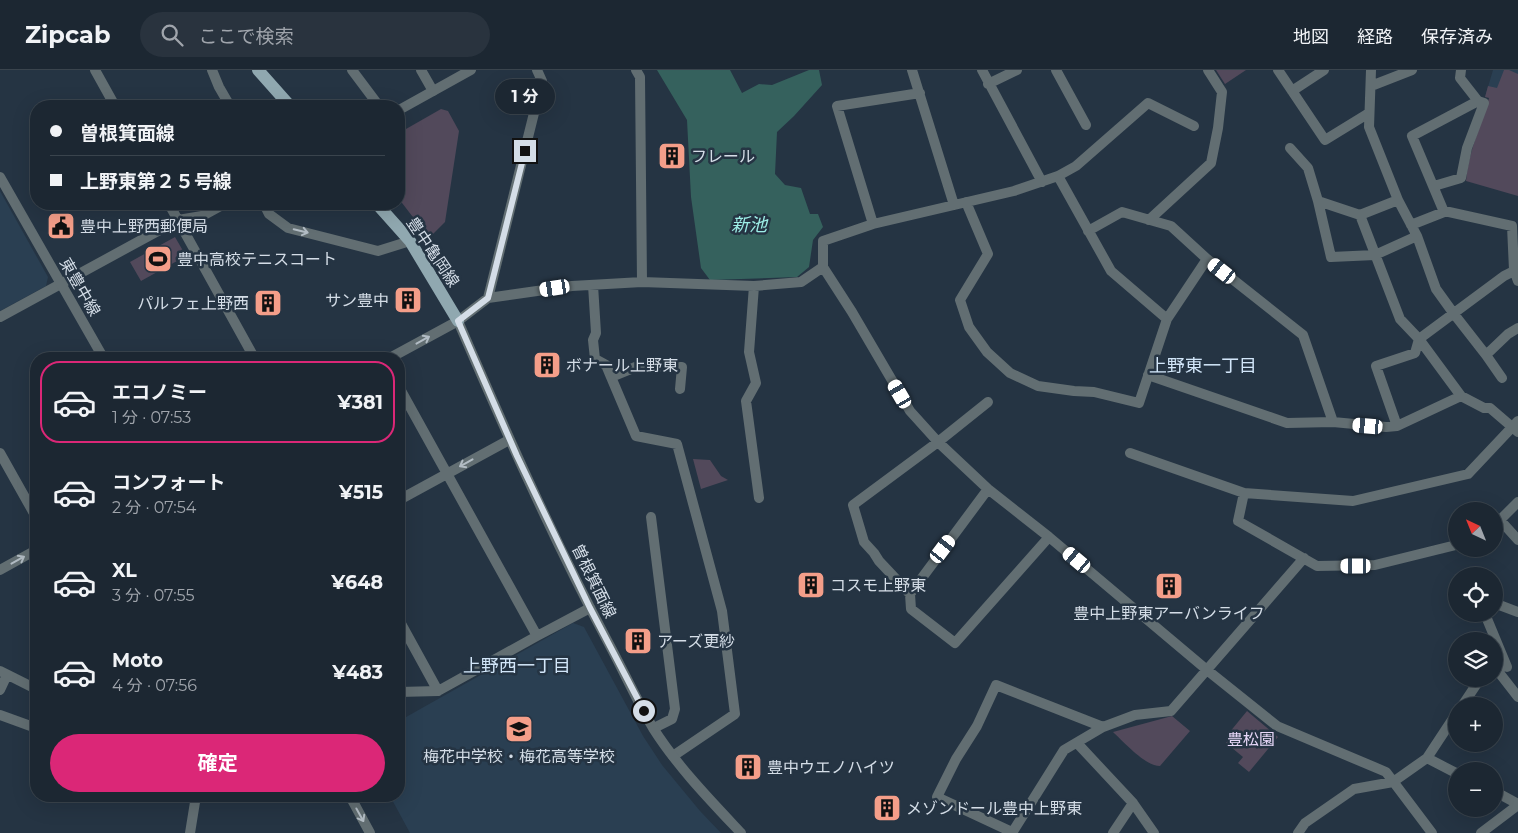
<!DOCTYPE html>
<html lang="ja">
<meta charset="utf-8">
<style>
body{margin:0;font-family:Montserrat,"Noto Sans JP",sans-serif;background:#29333e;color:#f1f3f6;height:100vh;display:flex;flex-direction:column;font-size:19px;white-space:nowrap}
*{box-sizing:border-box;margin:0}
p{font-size:16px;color:#a0a5ac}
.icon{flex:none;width:28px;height:28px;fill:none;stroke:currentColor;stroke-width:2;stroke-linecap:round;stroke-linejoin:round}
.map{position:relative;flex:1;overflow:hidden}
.panel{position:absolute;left:30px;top:282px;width:375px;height:450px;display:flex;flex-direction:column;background:#1c2732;border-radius:20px;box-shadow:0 5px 20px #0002,0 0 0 1px #3a444d}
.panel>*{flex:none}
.top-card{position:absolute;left:30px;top:30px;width:375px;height:110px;border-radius:20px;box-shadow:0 5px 20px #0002,0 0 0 1px #3a444d;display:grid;align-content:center;height:110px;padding:0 20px;background:#1c2732}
.needle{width:32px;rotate:317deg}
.controls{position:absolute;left:1448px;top:432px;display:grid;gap:10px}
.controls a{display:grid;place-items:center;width:55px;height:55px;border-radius:50%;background:#1c2732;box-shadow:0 5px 20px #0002,0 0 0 1px #3a444d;font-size:25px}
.end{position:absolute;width:22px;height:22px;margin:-11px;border:6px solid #d4dde7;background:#111;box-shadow:0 0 0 2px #111}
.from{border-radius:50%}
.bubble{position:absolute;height:35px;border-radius:18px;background:#1c2732;box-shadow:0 5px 20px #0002,0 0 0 1px #3a444d;font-size:16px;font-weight:700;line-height:35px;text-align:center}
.car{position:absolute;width:15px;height:30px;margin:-15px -8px;border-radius:6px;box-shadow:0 0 4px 1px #0007;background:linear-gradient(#fff 24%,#345 0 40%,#fff 0 76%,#345 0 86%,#fff 0)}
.top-card b{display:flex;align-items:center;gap:18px;height:48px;font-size:19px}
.top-card b+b{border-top:1px solid #3a444d}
.top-card i{width:12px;height:12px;background:#f1f3f6}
ul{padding:9px 0 0;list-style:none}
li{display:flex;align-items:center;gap:15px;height:82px;margin:0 10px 8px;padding:0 10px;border:2px solid transparent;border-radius:20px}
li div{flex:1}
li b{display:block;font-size:19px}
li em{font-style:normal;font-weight:700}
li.on{border-color:#db2777}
li>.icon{width:45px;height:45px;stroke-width:1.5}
.button{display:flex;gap:10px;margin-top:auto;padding:10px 20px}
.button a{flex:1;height:58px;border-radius:30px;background:#db2777;color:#fff;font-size:20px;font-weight:700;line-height:58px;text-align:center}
header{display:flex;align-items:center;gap:30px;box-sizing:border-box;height:70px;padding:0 25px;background:#1c2732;border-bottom:1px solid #3a444d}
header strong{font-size:24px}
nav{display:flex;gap:28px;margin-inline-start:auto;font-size:18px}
.search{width:350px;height:45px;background:#29333e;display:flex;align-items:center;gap:12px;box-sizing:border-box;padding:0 18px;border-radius:28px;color:#a0a5ac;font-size:19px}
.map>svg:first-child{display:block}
</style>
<header>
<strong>Zipcab</strong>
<div class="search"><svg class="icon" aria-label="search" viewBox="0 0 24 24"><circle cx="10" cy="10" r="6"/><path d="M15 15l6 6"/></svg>ここで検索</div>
<nav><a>地図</a><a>経路</a><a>保存済み</a></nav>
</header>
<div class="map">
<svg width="1518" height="763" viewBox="0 0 1518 763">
<rect width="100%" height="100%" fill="#253443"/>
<path fill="#2a3f52" d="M1493,0h25v44l-29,-17h-4z
M0,121l48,86 -2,9 -46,25z
M573,553l11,4 59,109 19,29 38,46 21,22h-311l-20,-37h9v-75z"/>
<path fill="#52495b" d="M1216,0h30l-21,14z
M1504,0h5l9,4v122l-52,-15c2,-28 15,-56 23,-83l-4,-1 3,-11 9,2z
M441,39l7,2 11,20 -14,91 -16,16 -30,-39v-66z
M175,167l11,19 -45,25 -11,-19z
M693,389l17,1 11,16 7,4 -27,9z
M1247,641l31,26 -29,35 -11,-9 5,-6 -17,-14 5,-7 -2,-3z
M1172,646l18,15 -30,35c-15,0 -36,-24 -47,-34z"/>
<path fill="#35615d" d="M657,0h73l12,23 17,-9 13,1 37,-15h10l3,15 -28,31 -17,16 -2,42 10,11 16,3 9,26h8l5,13 -10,13 -4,27 -12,10 -87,3 -9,-12 -10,-71 -4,-77z"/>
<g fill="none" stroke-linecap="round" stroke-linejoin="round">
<path stroke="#626e72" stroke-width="10" d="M95,0l20,36
M212,0l7,17 11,19
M352,0l27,36
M421,0l12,21
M636,0l4,7 2,205
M912,0l42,135
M982,0l60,112
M1056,0l30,55
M1278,0l47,70 44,-27
M1371,0l-2,57 29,73 19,36 19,53 18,25 32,41 16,23
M988,14l29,-14
M1371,16l41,-16
M1292,21l32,-21
M1290,78l18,20 10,33 13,56 44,-2 42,-19
M1058,106l53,95 56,48
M1434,116l27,-8 6,-30 17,-45 -6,-2
M1318,131l42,14 40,104 19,20 42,57
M966,132l22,52 -28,46 9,27 18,25 23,21 28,13 36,5 20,1 45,11 28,-84 40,-60
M169,134l86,155
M264,134l5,10 19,14 90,23 32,-10
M1444,142l-32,-76 66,-35 -18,-23 1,-8
M1360,145l38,-15
M1149,150l62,-57 7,-35 4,-36 -14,-22
M873,154l-36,-118 83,-13
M1411,155l33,-13h5l63,14 2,44 4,11
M1088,161l34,-19 49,14 36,33 96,76 30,87
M823,197l29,45 58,99 28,31 50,47 61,48 158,133 70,56 109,46 46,61
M593,215l3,48 -3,7 2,19 11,6 5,12
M754,216l-5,66 7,31 -10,18 13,97
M488,228l54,-217 -5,-11
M0,247l178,-97 24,-4 22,-12
M1486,285l22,-21 10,-6
M388,289l70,-38 30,-23 84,-12 70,-4 112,4 47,-4 22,-15v-26l50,-17 141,-33 44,-15 18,-10 72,-63 46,23
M1148,305l139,48 46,-1 53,5 11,-1 64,-30 23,12h6l28,24
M399,317l138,249
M1397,356l-21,-60 39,-13 4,-14 85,-63 14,-7
M0,383l36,64
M1130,383l114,40 109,8 115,-27 50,-53
M988,419l-78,105 -31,-33 -5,-8 -10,-11 -11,-37 85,-63 50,-40
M1244,423l-6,28 79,45 58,-1 81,-20
M399,430l110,-60
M651,447l24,192 -3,10 -18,9
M1500,450l18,20
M1494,456l24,-24
M0,500l36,-20
M910,524l1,15 44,34 94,-106
M1494,533l24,9
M1485,544l22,53
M399,550l39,71
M1497,600l21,27
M0,601l36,18
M0,620l7,-15
M399,622l39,-1 99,-55 53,-28
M1462,636l18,-27
M0,645l36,13
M1077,673l56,60 21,30
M673,686l62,-42 -13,-103 -45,-167 -41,-8 -25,-59 27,-11 44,1 -2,22
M1427,688l29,15
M1494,721l24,13
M350,726l20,37
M1012,762l-75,-35 19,-38 21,-33 19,-41 107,42
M1012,763l52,-83 39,-23 32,-12 36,-4 133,-153
M1113,763l20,-30
M1298,763l7,-10 49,-34 39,-7 34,-24 29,-44"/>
<path stroke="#626e72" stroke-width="10" d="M399,40l72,-40
M0,107l104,182
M458,251c47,109 95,218 151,323 15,28 28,57 44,84 24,38 57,72 88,105
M190,763l6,-37
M1481,763l37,-28"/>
<path stroke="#90a8b0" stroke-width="12" d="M258,0l32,36
M377,134l33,37 48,80"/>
</g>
<defs><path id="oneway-shaft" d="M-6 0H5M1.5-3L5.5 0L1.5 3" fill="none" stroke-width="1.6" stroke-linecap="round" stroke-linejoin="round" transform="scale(1.25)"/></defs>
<g stroke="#b2bcc4">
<use href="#oneway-shaft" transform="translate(301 161) rotate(14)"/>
<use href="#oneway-shaft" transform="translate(423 270) rotate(-29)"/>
<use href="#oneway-shaft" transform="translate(466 393) rotate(151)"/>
<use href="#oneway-shaft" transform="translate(18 490) rotate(-29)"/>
<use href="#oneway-shaft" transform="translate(360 745) rotate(61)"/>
</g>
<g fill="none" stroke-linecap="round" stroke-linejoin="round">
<path stroke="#d4dde7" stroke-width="6" d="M525,81l-37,147 -30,23 59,135 73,152 54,103"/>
</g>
<defs>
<symbol id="building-square" viewBox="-11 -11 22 22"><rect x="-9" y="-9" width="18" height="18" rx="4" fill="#f49e89" stroke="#253443"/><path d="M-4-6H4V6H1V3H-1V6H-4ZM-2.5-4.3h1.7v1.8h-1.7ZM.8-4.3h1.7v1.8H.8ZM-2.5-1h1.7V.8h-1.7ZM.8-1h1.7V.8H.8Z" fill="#111"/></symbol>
<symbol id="civic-square" viewBox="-11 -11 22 22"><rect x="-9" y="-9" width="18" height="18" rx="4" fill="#f49e89" stroke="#253443"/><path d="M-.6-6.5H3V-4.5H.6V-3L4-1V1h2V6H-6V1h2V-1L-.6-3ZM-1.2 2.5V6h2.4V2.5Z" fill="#111"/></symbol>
<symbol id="stadium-square" viewBox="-11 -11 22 22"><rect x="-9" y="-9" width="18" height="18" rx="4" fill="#f49e89" stroke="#253443"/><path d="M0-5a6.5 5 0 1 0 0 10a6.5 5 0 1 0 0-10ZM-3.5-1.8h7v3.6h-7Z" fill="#111"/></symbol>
<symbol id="school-square" viewBox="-11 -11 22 22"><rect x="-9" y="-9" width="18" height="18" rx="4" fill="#f49e89" stroke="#253443"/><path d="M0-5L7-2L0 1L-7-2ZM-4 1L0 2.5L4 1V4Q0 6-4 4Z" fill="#111"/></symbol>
</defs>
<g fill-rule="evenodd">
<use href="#building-square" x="656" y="70" width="32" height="32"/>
<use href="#civic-square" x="45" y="140" width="32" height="32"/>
<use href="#stadium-square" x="142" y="173" width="32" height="32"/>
<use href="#building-square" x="392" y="214" width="32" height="32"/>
<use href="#building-square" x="252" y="217" width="32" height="32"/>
<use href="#building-square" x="531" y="279" width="32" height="32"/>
<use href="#building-square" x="795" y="499" width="32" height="32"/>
<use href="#building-square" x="1153" y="500" width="32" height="32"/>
<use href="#building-square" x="622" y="555" width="32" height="32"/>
<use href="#school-square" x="503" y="643" width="32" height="32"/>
<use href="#building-square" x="732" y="681" width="32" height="32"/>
<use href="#building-square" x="871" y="722" width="32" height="32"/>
</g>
<g text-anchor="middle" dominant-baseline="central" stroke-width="5" stroke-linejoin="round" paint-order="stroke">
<g font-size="16" fill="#d4dde7" stroke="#253443" text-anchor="start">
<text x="691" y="86">フレール</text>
<text x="80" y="156">豊中上野西郵便局</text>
<text x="177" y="189">豊中高校テニスコート</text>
<text x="389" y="230" text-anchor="end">サン豊中</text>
<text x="249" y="233" text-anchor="end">パルフェ上野西</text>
<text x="566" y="295">ボナール上野東</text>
<text x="830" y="515">コスモ上野東</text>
<text x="1169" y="543" text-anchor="middle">豊中上野東アーバンライフ</text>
<text x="657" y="571">アーズ更紗</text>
<text x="519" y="686" text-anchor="middle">梅花中学校・梅花高等学校</text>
<text x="767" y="697">豊中ウエノハイツ</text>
<text x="906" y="738">メゾンドール豊中上野東</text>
</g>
<g font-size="16" fill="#d4dde7" stroke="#253443">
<text transform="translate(433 182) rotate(56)">豊中亀岡線</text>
<text transform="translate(80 217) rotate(60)">東豊中線</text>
<text transform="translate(594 511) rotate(64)">曽根箕面線</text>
</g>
<g font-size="16" fill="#e8d8f9" stroke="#253443">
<text x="1251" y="669">豊松園</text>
</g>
<g font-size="18" font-style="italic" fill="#9deee7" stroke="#253443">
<text x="749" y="155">新池</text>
</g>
<g font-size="18" fill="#d2e6f9" stroke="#253443">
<text x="1203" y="296">上野東一丁目</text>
<text x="517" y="596">上野西一丁目</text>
</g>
</g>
</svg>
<div class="controls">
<a><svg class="needle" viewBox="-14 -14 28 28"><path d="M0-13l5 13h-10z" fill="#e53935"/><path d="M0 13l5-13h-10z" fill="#a0a5ac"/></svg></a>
<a><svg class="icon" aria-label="locate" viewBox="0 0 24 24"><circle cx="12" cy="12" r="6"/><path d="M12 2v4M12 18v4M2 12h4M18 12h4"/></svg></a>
<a><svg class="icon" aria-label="layers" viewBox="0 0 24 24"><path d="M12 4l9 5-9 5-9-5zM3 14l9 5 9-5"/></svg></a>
<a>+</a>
<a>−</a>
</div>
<i class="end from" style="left:644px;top:641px"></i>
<i class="end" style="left:525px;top:81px"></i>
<div class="bubble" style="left:495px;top:9px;width:60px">1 分</div>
<i class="car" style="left:1222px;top:201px;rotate:308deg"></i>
<i class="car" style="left:555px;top:218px;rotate:261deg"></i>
<i class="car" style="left:900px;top:324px;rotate:330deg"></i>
<i class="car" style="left:1368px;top:356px;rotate:275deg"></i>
<i class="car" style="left:943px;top:479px;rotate:37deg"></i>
<i class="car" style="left:1077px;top:490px;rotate:310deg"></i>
<i class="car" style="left:1356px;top:496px;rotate:270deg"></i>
<div class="top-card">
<b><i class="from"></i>曽根箕面線</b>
<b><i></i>上野東第２５号線</b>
</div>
<section class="panel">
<ul>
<li class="on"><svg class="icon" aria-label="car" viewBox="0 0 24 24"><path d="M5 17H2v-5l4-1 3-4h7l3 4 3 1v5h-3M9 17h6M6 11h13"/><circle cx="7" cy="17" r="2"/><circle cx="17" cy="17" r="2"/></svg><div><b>エコノミー</b><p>1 分 · 07:53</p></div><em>¥381</em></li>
<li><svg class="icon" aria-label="car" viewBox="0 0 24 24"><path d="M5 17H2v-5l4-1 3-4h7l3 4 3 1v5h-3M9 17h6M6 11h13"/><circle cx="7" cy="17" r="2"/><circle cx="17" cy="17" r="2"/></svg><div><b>コンフォート</b><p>2 分 · 07:54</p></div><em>¥515</em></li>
<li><svg class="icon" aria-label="car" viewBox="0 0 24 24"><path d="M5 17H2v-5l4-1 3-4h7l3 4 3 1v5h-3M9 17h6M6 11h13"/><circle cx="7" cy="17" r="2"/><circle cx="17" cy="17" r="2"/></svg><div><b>XL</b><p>3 分 · 07:55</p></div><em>¥648</em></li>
<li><svg class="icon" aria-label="car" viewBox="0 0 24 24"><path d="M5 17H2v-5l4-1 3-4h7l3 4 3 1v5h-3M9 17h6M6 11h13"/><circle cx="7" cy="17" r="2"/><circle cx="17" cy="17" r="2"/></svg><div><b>Moto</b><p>4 分 · 07:56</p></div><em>¥483</em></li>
</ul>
<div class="button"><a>確定</a></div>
</section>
</div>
